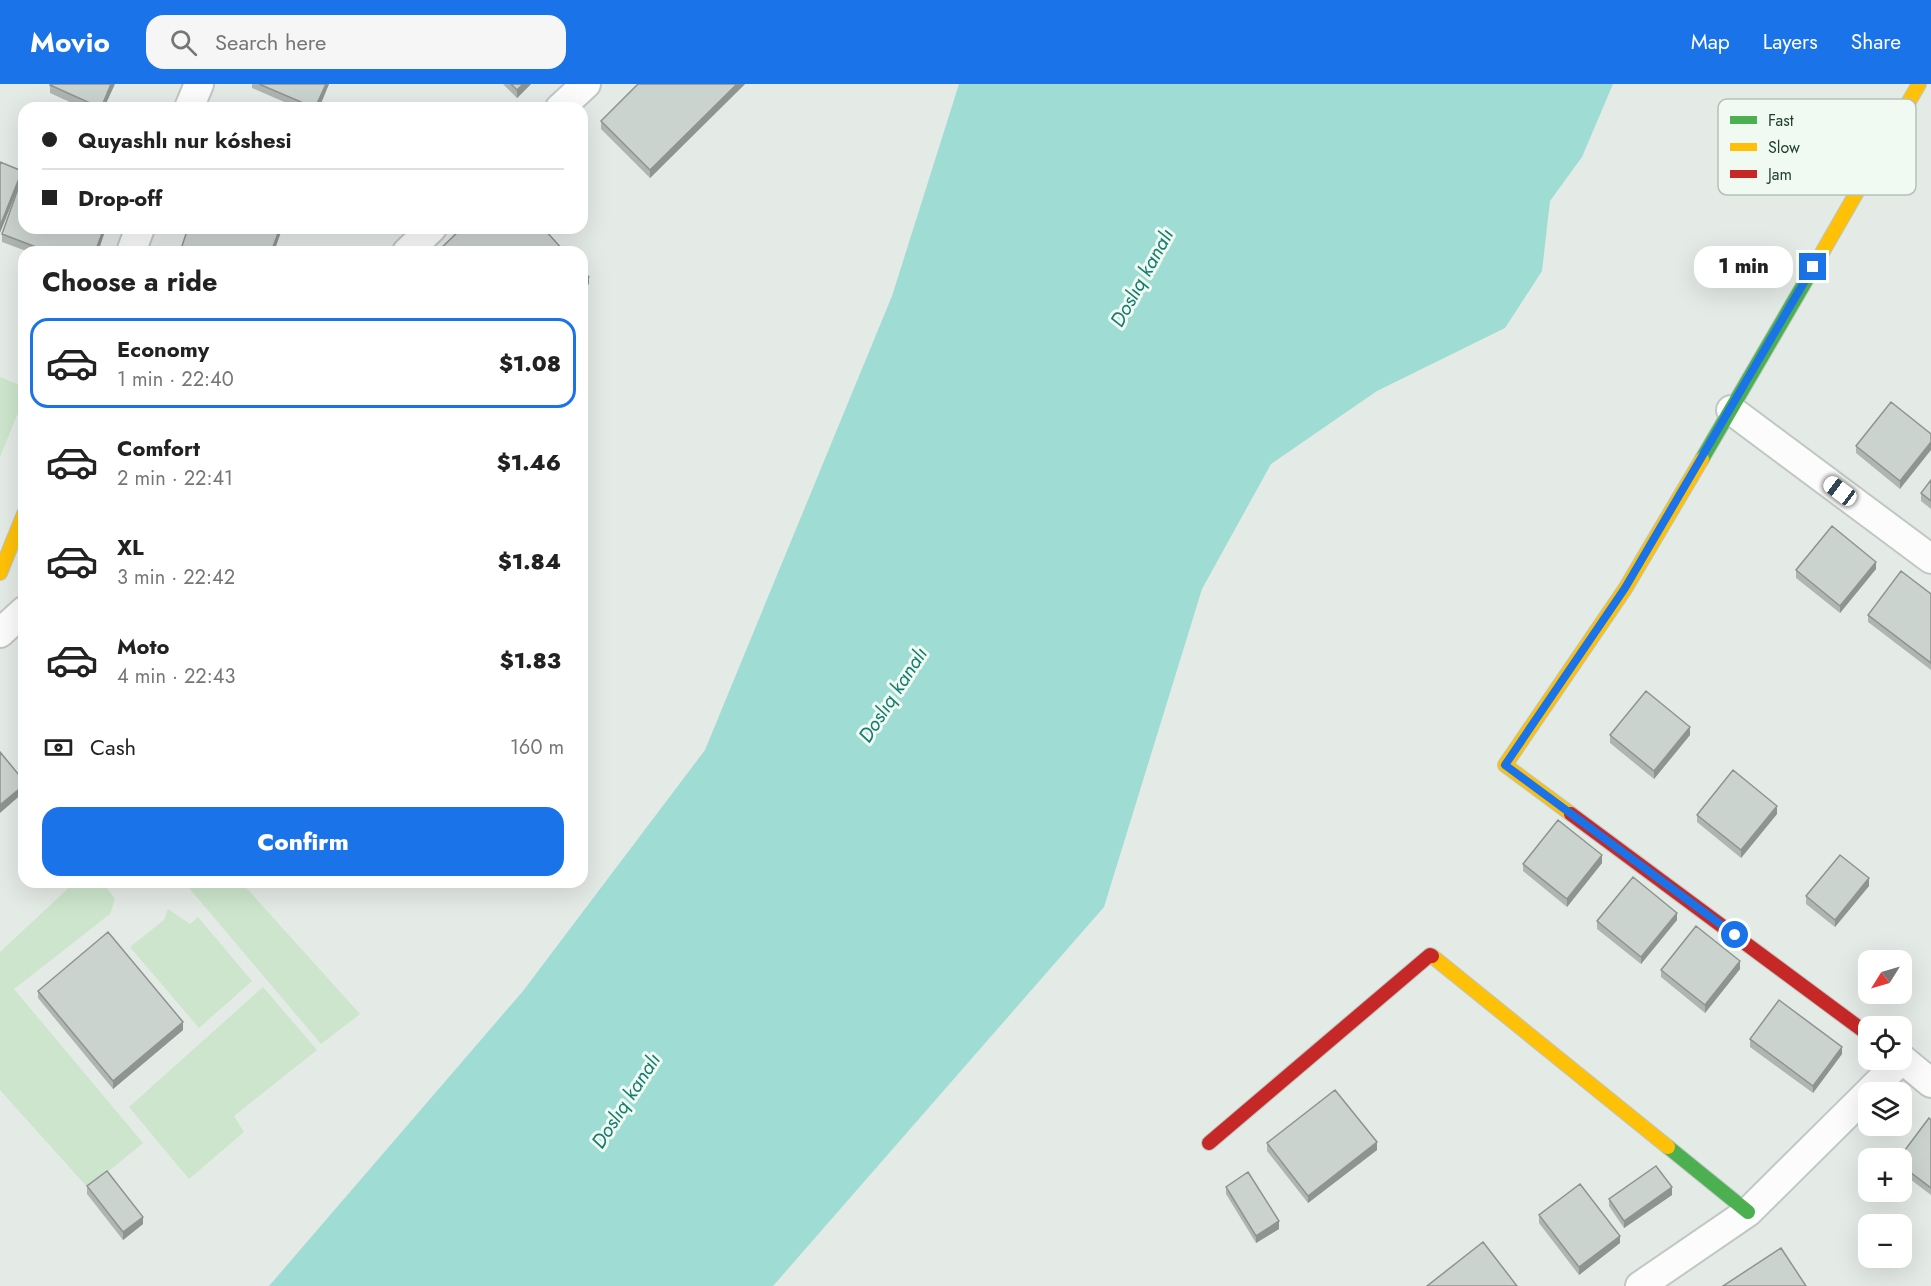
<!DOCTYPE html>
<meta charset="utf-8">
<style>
body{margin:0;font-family:Jost,sans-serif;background:#f6f6f6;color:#222;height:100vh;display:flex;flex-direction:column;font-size:22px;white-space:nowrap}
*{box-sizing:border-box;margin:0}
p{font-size:20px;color:#767676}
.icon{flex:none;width:33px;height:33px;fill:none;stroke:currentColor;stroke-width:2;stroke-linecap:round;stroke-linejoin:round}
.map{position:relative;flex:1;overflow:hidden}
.side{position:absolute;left:18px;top:162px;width:570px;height:642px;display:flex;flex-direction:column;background:#fff;border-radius:18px;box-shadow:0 6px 24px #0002}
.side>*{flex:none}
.hud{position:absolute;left:18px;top:18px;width:570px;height:132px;border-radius:18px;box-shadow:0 6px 24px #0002;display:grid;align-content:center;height:132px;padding:0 24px;background:#fff}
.needle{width:39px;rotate:233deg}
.tools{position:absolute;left:1858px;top:866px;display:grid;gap:12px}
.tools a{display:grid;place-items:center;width:54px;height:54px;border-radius:12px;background:#fff;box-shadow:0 6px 24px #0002;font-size:30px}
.end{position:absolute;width:27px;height:27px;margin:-14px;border:8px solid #1a73e8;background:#fff;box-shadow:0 0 0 3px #fff}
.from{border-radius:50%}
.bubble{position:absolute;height:42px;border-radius:18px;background:#fff;box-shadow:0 6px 24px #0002;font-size:20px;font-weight:800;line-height:42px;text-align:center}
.car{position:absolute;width:18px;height:36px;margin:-18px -9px;border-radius:8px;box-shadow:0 0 4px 2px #0007;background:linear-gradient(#fff 24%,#345 0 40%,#fff 0 76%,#345 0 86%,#fff 0)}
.hud b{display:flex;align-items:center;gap:21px;height:57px;font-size:22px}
.hud b+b{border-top:2px solid #e0e0e0}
.hud i{width:15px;height:15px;background:#222}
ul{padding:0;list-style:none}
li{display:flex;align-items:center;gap:18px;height:90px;margin:0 12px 9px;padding:0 12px;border:3px solid transparent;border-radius:18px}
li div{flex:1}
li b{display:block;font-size:22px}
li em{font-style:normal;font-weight:800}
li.selected{border-color:#1a73e8}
li>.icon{width:54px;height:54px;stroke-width:1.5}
h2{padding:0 24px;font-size:27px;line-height:72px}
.pay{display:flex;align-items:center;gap:15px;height:66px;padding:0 24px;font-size:22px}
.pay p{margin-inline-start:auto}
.button{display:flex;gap:12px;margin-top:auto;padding:12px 24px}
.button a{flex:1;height:69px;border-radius:18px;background:#1a73e8;color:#fff;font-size:24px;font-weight:800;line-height:69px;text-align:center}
header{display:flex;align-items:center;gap:36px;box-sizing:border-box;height:84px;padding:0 30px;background:#1a73e8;color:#fff}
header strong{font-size:28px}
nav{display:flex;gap:33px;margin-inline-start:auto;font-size:21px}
.search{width:420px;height:54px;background:#f6f6f6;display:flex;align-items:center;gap:15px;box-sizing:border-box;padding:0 21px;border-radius:18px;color:#767676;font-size:22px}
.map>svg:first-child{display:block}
</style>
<header>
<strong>Movio</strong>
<div class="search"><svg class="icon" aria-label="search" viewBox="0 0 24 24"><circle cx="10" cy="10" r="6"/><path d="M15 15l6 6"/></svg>Search here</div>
<nav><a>Map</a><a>Layers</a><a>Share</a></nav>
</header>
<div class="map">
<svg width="1931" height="1202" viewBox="0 0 1931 1202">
<rect width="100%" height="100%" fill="#e4eae5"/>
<path fill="#cce5cc" d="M0,293l24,10v11l-24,59z
M75,798h27l13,17 -5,15 -96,75 129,154 -55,45 -88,-98v-138z
M184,798h57l119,132 -39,30z
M168,825l22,15 8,-7 54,64 -53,47 -69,-81 34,-27z
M263,903l54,63 -83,66 10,16 -55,47 -60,-72z"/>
<path fill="#9fddd4" d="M959,0h654l-31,73 -32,44 -8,70 -37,57 -128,63 -106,73 -69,125 -98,318 -331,379h-504l254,-295 182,-241 187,-454z"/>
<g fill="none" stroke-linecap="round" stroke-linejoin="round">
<defs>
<path id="street" d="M189,24l10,-24
M560,24l26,-24
M131,168l9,-24
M407,168l25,-24
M1731,326l200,149
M0,549l24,-22
M1902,975l29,24
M1869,1008l33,-33
M1640,1202l108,-74 121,-120"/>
<path id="fast" d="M1702,375l113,-194
M1668,1063l80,65"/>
<path id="slow" d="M1815,181l104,-181
M0,489l24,-59
M1571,730l-66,-49 120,-176 77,-130
M1432,872l236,191"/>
<path id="jam" d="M1571,730l298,221
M1209,1059l221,-188 2,1"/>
</defs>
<use href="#street" stroke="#c1c7c2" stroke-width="32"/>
<use href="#fast" stroke="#bdc6c1" stroke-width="16"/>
<use href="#slow" stroke="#bdc6c1" stroke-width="16"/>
<use href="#jam" stroke="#bdc6c1" stroke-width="16"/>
<use href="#street" stroke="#fbfcfb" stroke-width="28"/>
<use href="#fast" stroke="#4caf50" stroke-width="14"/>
<use href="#slow" stroke="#ffc107" stroke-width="14"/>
<use href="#jam" stroke="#c62828" stroke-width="14"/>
</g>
<path fill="#afb5b1" d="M252,0h77l-10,24h-21l-46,-20z
M503,0h28l-14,14z
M638,0h107l-95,94 -49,-49v-8z
M50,1l54,23h-21l-33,-15z
M106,144l-8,24h-69l-27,-10v-8z
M1931,350l-31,55 -44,-36v-7z
M1931,396v29l-10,-8v-8z
M1876,485l-36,44 -44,-35v-8z
M1931,510v76l-63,-48v-7z
M1610,651h80l-36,44 -44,-36z
M1777,730l-36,44 -44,-36v-7z
M1602,779l-35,44 -44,-36v-7z
M150,798h12l-7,6z
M1869,802l-34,41 -29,-23v-8z
M1677,836l-36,44 -44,-35v-8z
M1740,885l-35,44 -44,-36v-7z
M38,907l145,39 -70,59 -75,-91z
M1750,955l92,15 -29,39 -63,-46z
M1931,1036v75l-29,-22v-15z
M1267,1059l110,7 -69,53 -41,-52z
M87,1102l56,38 -20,16 -36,-46z
M1226,1103l53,42 -23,14 -30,-49z
M1672,1111l-48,33 -15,-22v-7z
M1539,1131l81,28 -41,32 -40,-52z"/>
<path fill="#8e9490" d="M111,0h4l-11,24h-3z
M326,0h3l-10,24h-4z
M523,0h8l-14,14v-8z
M737,0h8l-95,94v-8z
M22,87v7l-22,55v-7z
M104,144h2l-8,24h-3z
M280,144h1v4l-7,20h-3z
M589,193v7l-7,7v-8z
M1931,358v8l-31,39v-8z
M1876,478v7l-36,44v-7z
M1690,643v8l-36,44v-8z
M24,701v7l-24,21v-8z
M1777,722v8l-36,44v-8z
M1602,771v8l-35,44v-8z
M1869,794v8l-34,41v-7z
M155,798h7l-7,6z
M1677,829v7l-36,44v-7z
M1740,877v8l-35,44v-8z
M183,938v8l-70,59v-8z
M1842,963v7l-29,39v-7z
M1377,1058v8l-69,53v-7z
M1672,1103v8l-48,33v-7z
M143,1133v7l-20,16v-8z
M1279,1137v8l-23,14v-7z
M1620,1152v7l-41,32v-8z"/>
<path fill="#cbd3ce" stroke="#8e9490" stroke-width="1.5" d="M51,0h60l-10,24 -51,-23z
M259,0h67l-11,24z
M511,0h12l-6,6z
M638,0h99l-87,86 -49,-49z
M0,78l22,9 -22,55z
M20,99l4,1v44h80l-9,24h-46l-47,-18z
M188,144h92l-9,24h-91z
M462,144h81l22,24h-128z
M582,186l7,7 -7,6z
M1891,318l40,32v8l-31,39 -44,-35z
M1931,396v21l-10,-8z
M1832,442l44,36 -36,44 -44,-36z
M1901,487l30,23v69l-63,-48z
M1646,607l44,36 -36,44 -44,-36z
M0,668l24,29v4l-24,20z
M1733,686l44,36 -36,44 -44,-35z
M1558,736l44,35 -35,44 -44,-35z
M1840,771l29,23 -34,42 -29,-24z
M1633,793l44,36 -36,44 -44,-36z
M1696,842l44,35 -35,44 -44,-35z
M108,848l75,90 -70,59 -75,-90z
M1779,916l63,47 -29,39 -63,-47z
M1335,1006l42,52 -69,54 -41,-53z
M1929,1034l2,2v68l-29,-22v-8h-3z
M1656,1082l16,21 -48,34 -15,-22z
M107,1087l36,46 -20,15 -36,-46z
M1248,1088l31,49 -23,15 -30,-49z
M1580,1100l40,52 -41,31 -40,-52z
M1483,1158l34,44h-90z
M1781,1164l25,38h-83z"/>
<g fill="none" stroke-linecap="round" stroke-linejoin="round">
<path stroke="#1a73e8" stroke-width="8" d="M1735,851l-230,-170 120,-177 188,-321"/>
</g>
<g text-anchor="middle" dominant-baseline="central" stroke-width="6" stroke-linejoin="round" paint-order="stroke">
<g font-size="20" font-style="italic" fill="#137c6f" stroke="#f1f9f3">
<text transform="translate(1142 194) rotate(-61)">Doslıq kanalı</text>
<text transform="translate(893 611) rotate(-57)">Doslıq kanalı</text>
<text transform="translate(626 1017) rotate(-57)">Doslıq kanalı</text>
</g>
</g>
<rect x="1718" y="15" width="198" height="96" rx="9" fill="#f1f9f3" stroke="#b2c2b8" stroke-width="1.5"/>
<rect x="1730" y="32" width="27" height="8" fill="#4caf50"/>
<rect x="1730" y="59" width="27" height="8" fill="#ffc107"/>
<rect x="1730" y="86" width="27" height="8" fill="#c62828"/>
<g font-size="16" fill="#1f402d">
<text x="1768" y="42">Fast</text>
<text x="1768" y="69">Slow</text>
<text x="1768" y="96">Jam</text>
</g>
</svg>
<div class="tools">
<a><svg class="needle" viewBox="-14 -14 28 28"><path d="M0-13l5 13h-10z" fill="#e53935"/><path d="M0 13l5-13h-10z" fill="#767676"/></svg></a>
<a><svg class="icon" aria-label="locate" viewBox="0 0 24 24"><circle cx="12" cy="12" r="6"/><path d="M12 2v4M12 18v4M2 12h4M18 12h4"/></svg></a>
<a><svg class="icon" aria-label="layers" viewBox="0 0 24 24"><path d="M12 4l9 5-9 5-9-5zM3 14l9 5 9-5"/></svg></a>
<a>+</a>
<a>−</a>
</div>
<i class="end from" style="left:1735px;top:851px"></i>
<i class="end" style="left:1813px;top:183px"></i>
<div class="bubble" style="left:1694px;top:162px;width:99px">1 min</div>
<i class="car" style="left:1840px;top:407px;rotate:307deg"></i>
<div class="hud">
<b><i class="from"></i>Quyashlı nur kóshesi</b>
<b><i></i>Drop-off</b>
</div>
<section class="side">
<h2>Choose a ride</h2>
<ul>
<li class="selected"><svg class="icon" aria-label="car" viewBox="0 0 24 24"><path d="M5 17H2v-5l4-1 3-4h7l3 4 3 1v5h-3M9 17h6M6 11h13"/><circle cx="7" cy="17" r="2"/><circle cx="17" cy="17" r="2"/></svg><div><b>Economy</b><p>1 min · 22:40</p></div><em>$1.08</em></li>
<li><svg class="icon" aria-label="car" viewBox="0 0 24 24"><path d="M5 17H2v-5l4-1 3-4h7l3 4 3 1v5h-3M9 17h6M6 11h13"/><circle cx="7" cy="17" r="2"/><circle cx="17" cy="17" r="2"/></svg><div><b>Comfort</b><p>2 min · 22:41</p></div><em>$1.46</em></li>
<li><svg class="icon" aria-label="car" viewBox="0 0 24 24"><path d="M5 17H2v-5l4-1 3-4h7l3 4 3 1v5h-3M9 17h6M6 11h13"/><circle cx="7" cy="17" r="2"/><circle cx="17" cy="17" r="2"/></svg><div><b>XL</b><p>3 min · 22:42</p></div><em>$1.84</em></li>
<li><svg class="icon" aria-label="car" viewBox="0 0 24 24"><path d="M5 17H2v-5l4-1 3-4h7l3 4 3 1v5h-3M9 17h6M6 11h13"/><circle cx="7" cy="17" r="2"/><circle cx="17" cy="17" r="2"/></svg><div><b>Moto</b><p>4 min · 22:43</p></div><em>$1.83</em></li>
</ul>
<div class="pay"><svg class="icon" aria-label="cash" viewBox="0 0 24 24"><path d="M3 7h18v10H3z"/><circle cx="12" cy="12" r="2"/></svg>Cash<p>160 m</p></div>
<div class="button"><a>Confirm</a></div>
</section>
</div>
